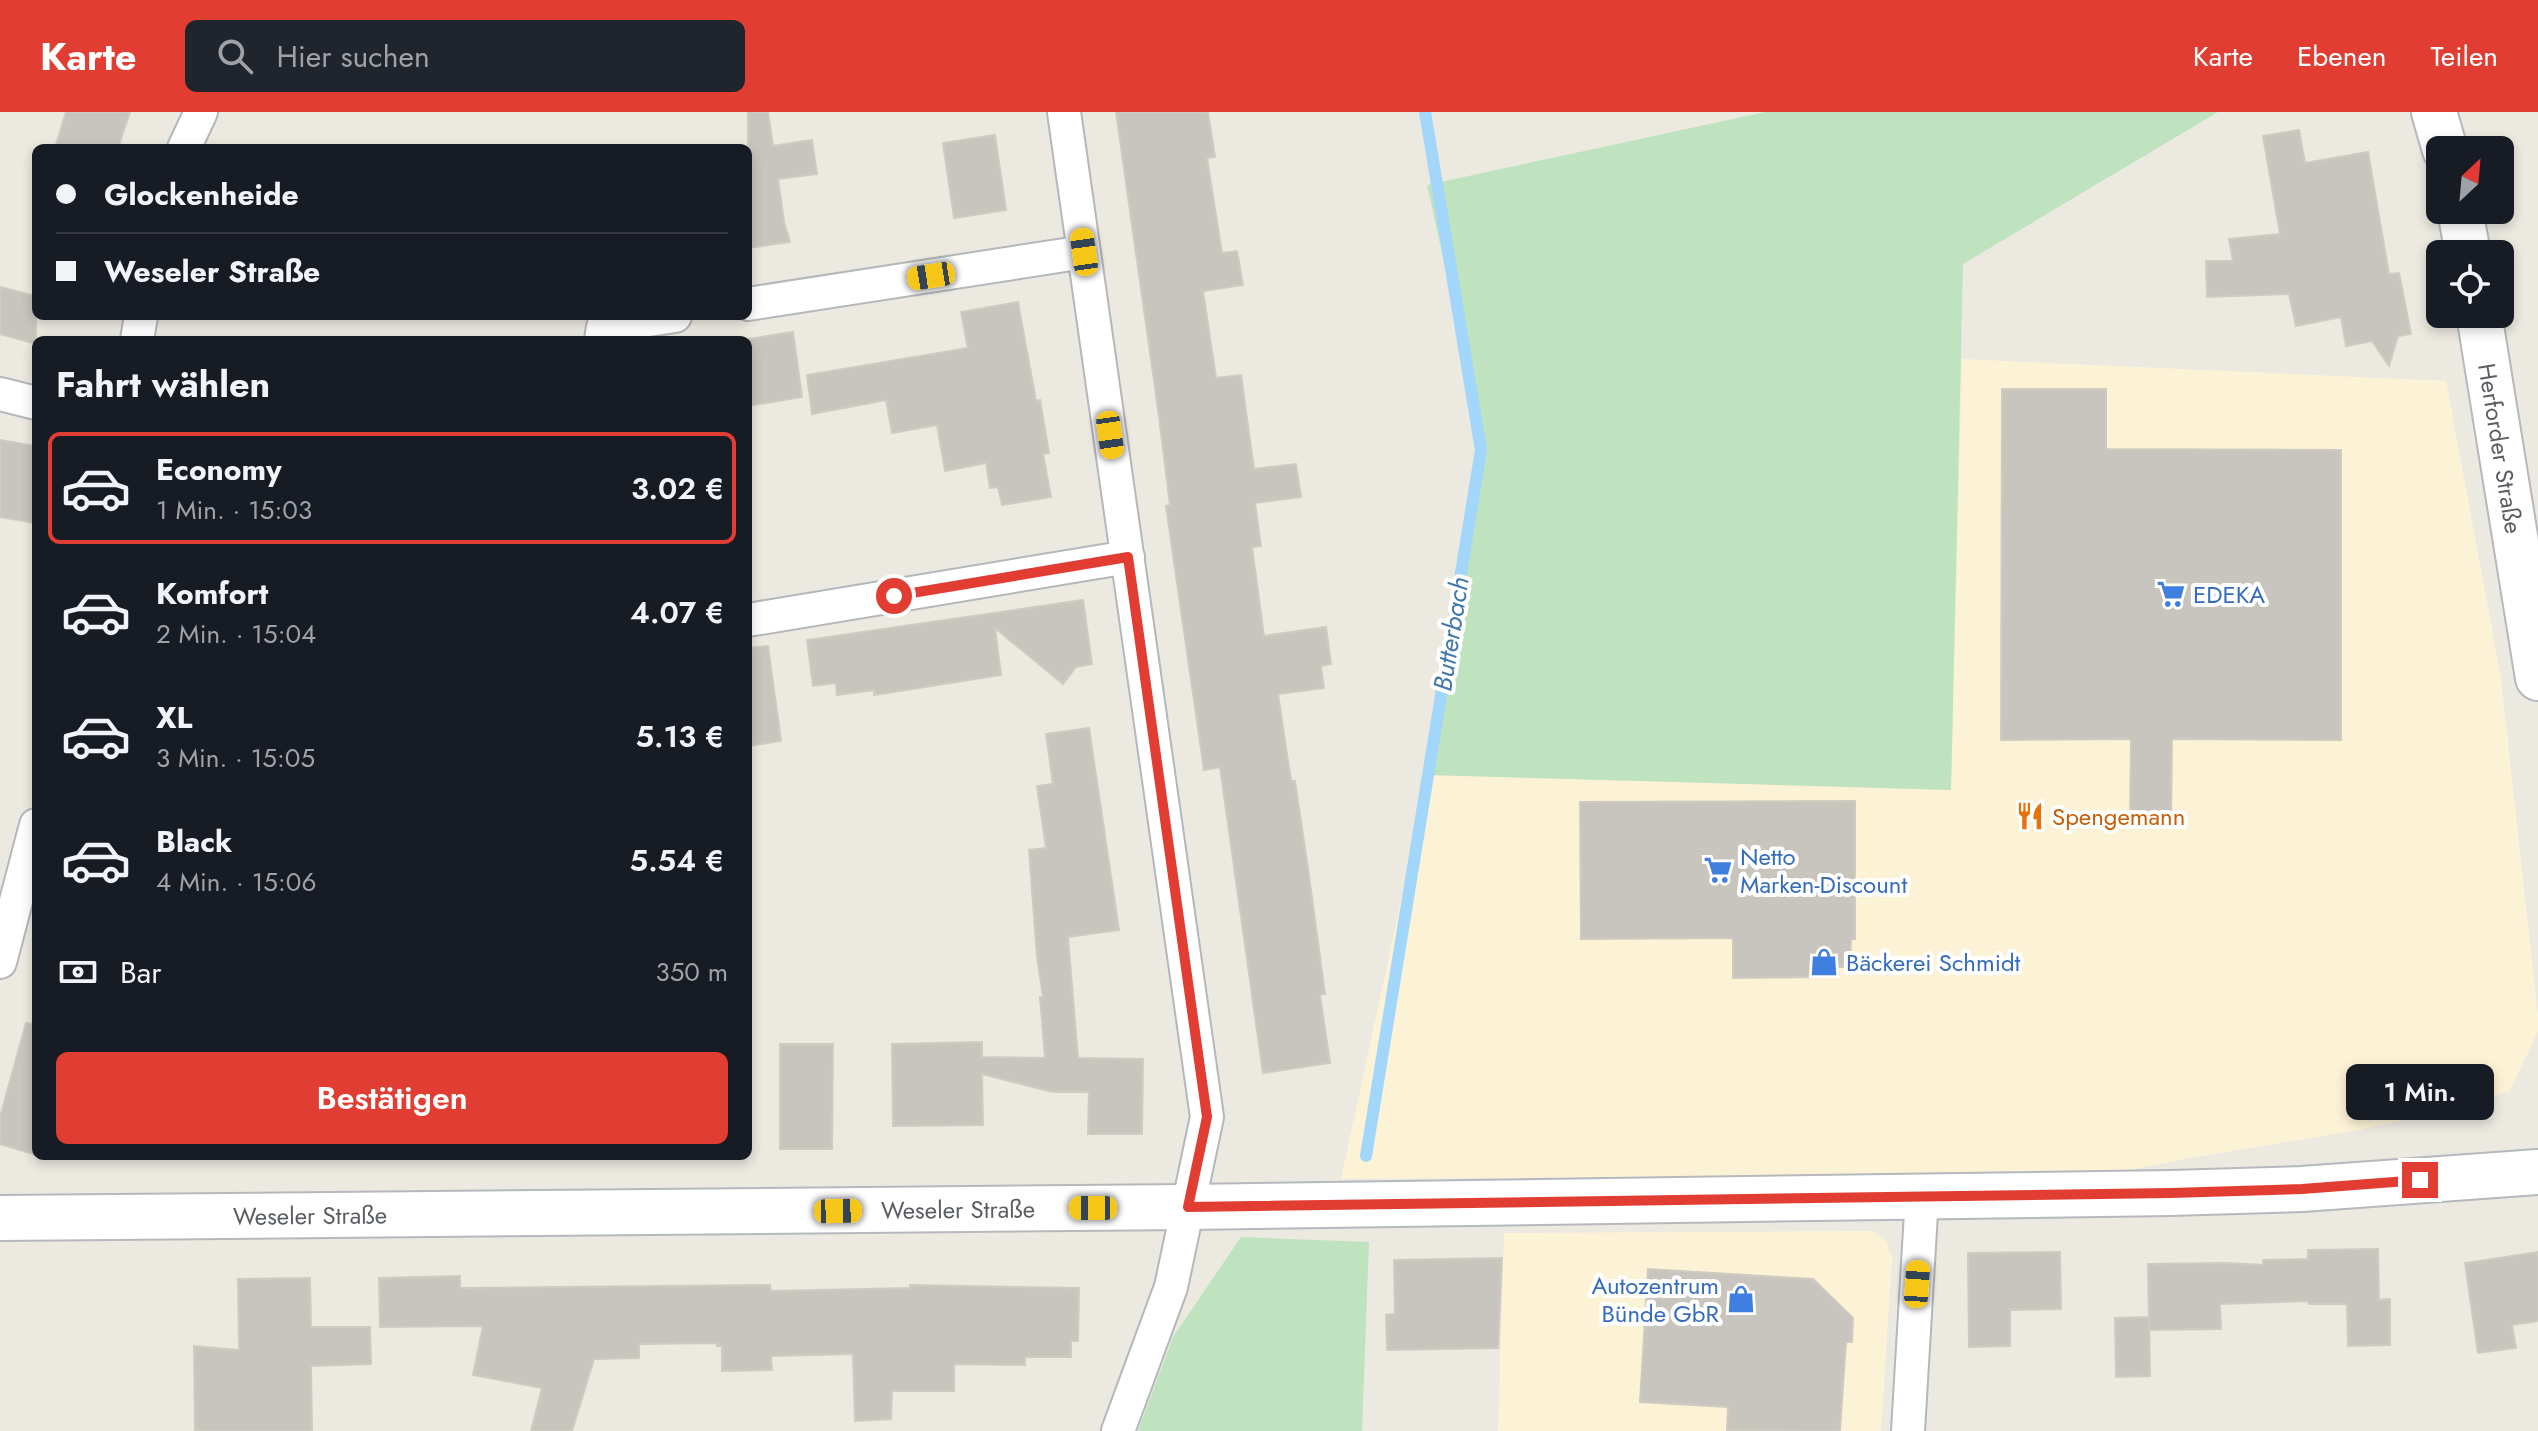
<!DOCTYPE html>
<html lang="de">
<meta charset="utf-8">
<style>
body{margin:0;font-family:Jost,sans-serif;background:#20242c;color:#f1f3f6;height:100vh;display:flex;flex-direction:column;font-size:30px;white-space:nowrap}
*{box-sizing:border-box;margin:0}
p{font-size:26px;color:#9ea1a6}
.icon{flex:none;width:44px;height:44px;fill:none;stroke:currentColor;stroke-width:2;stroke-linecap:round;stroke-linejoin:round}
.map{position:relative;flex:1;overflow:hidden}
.drawer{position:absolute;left:32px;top:224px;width:720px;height:824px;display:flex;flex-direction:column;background:#171b24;border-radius:12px;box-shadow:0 4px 12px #0003}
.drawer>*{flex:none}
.top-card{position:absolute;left:32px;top:32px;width:720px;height:176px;border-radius:12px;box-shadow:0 4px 12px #0003;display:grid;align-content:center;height:176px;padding:0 24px;background:#171b24}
.needle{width:52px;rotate:26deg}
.controls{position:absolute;left:2426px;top:24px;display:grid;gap:16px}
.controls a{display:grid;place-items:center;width:88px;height:88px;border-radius:12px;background:#171b24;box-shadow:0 4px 12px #0003;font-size:40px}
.end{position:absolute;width:36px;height:36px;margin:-18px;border:10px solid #e13d32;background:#fff;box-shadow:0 0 0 4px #fff}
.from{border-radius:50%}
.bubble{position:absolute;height:56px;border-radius:12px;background:#171b24;box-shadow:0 4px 12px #0003;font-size:26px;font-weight:600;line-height:56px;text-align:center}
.car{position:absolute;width:24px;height:48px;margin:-24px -12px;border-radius:10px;box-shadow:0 0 6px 2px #0007;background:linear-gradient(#f5c518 24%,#345 0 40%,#f5c518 0 76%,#345 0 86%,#f5c518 0)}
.top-card b{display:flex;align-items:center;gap:28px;height:76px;font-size:30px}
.top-card b+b{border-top:2px solid #363941}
.top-card i{width:20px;height:20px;background:#f1f3f6}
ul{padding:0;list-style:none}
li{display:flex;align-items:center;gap:24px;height:112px;margin:0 16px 12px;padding:0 8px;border:4px solid transparent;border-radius:12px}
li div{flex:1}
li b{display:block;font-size:30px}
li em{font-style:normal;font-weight:600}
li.current{border-color:#e13d32}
li>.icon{width:72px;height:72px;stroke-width:1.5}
h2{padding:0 24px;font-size:36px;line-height:96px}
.pay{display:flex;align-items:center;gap:20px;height:88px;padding:0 24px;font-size:30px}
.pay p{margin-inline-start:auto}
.cta{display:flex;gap:16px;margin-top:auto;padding:16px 24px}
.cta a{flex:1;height:92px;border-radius:12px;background:#e13d32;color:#fff;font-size:32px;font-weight:600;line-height:92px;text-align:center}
header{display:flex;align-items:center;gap:48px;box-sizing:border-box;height:112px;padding:0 40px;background:#e13d32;color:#fff}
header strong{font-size:38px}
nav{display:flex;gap:44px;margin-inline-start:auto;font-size:28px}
.search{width:560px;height:72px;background:#20242c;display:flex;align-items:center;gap:20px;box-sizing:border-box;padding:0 28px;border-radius:12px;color:#9ea1a6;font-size:30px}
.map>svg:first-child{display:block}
</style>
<header>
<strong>Karte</strong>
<div class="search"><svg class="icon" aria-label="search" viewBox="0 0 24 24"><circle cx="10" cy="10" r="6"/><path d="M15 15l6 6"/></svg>Hier suchen</div>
<nav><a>Karte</a><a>Ebenen</a><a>Teilen</a></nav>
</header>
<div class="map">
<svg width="2538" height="1319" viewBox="0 0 2538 1319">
<rect width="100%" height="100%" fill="#ece9e1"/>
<path fill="#fcf3d6" d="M1962,247l484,22 55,297 37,339v14l-28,60 -56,17 -94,22 -159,26 -70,14 -225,5 -565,4 87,-404 523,15z
M1874,1119l12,10 6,17 -11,173h-383l6,-198z"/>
<path fill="#bfe3be" d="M1765,0h453l-255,152 -12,526 -523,-15 57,-328 -58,-262z
M1241,1125l128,5 -7,189h-224l35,-94z"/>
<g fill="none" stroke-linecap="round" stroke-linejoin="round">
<path stroke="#a2d6fb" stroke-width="12" d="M1366,1044l115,-706 -56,-338"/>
</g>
<path fill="#c8c4be" stroke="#d0cbc0" stroke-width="2" d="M66,0h64l-12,36h-63z
M748,0h20l5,34 39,-6 5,34 -39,5 6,43 6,20 -42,6z
M1116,0h92l7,45 -8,1 15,95 15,-2 6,34 -40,6 13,87 25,-3 13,94 42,-5 5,33 -46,6 6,43 -9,1 12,89 62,-9 5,37 -10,2 3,22 -46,6 13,87h4l14,95 16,118 -5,1 10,68 -67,10 -43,-306 -16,3 -38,-264 4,-1 -12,-96z
M2299,18l6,33 63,-11 21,122 10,-1 12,61 -13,2 -9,30 -17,-25 -26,5 -5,-29 -45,9 -7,-32 -82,3 -1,-36h27l-4,-22 51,-5 -17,-98z
M995,23l11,75 -52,8 -11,-75z
M0,175l36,9v48l-36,-10z
M1018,190l18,99 4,-1 9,53 -6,1 8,43 -49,8 -4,-18 -8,1 -4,-25 -41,8 -8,-46 -45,8 -6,-33 -74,14 -5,-39 161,-27 -7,-36z
M793,220l9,65 -54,9v-67z
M2002,277h104v60l235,1v290l-169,-1 -1,85h-41l1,-85 -130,1z
M0,328l36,6v77l-36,-6z
M1083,488l9,64 -16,3 -13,17 -68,-56 6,47 -127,20v-5l-37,5 -1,-12 -23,3 -6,-46z
M768,534l13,95 -33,5v-98z
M1089,616l30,202 -51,7 10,121 65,1 -1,75h-54l1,-42h-36l-71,-18 1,51 -90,1 -1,-82 90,-2v15l63,1 -5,-61h3l-6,-40 -8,-107 17,-2 -9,-62 16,-2 -7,-50z
M1855,689v138h-4l-1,28h-24v10l-93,1v-40l-152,1 -1,-137z
M26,911l10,1v131l-36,-11v-27z
M780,932h53l-1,105h-52z
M2378,1137l1,51 11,-1v46l-42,1 -1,-42h-38l-1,-3 -88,3 1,25 -72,1 -1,-66 77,-1 38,2v-5l45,-1v-9z
M2060,1140l1,57 -51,1v36l-41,1 -1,-94z
M2538,1140v69l-26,4 4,23 -38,5 -13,-90z
M1502,1146l-4,90 -111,2 -1,-35 9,-1 -1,-54z
M1648,1157l165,10 40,39 -1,24h-6l-6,89 -113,-1 1,-23 -88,-5z
M460,1164v12l310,-3 1,6 139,-3v-3l169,3 -1,53h-7v16h-46v8l-71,-1v27h-62l-1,28 -36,2 -2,-67 -82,2 1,14 -50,1v-25h-5v-3l-78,1v14l-45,1 -22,72h-41l11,-43 -69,-13 10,-49 -103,1 -1,-49z
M310,1166l1,49h59l1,37 -60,2 1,65h-117l-1,-85 45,4 -1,-71z
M2149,1205l1,59 -34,1 -1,-59z"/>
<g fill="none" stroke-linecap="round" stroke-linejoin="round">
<defs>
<path id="street" d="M1064,0l143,1005 -36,170 -53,144
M184,36l17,-36
M748,192l336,-52
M137,228l4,-24
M601,228l2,-13 72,-11
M0,282l36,9
M748,508l380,-63
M0,850l36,-137
M1908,1319l14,-235"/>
<g id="secondary">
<path d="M2434,0l11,38"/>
<path d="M2460,98l8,44"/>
<path id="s1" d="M2479,202l59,364"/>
<path id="s2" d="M0,1106l1188,-11 983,-14 131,-4 236,-17"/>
</g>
</defs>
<use href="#street" stroke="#b4b7bb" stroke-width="36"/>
<use href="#secondary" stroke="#b5b8bd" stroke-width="48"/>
<use href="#street" stroke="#fff" stroke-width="32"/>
<use href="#secondary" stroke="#fff" stroke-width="44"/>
</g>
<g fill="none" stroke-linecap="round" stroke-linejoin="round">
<path stroke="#e13d32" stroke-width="10" d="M894,484l234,-39 79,560 -19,90 983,-14 131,-4 118,-9"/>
</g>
<defs>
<symbol id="supermarket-bare" viewBox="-9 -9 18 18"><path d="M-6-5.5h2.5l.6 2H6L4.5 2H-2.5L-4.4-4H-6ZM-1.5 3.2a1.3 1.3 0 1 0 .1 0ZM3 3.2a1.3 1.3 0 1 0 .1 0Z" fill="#3f7fe0" stroke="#fff" stroke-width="2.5" paint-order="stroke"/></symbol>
<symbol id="restaurant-bare" viewBox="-9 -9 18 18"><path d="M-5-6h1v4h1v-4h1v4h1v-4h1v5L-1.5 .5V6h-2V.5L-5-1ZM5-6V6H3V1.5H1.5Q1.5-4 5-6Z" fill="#e8710a" stroke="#fff" stroke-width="2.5" paint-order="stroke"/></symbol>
<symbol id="shop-bare" viewBox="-9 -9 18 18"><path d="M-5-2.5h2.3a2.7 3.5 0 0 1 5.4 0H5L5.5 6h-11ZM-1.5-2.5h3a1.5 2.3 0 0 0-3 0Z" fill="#3f7fe0" stroke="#fff" stroke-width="2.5" paint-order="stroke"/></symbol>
</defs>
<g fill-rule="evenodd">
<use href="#supermarket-bare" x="2151" y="462" width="40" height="40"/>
<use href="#restaurant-bare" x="2010" y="684" width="40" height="40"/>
<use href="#supermarket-bare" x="1698" y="738" width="40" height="40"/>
<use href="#shop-bare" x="1804" y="830" width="40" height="40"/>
<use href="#shop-bare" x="1721" y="1167" width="40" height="40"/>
</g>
<g text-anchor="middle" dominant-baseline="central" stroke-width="8" stroke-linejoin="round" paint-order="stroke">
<g font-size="24" fill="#5a5d61" stroke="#fff">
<text stroke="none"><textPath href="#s1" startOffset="136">Herforder Straße</textPath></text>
<text stroke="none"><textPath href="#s2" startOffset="958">Weseler Straße</textPath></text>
<text stroke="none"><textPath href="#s2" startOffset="310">Weseler Straße</textPath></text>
</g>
<g font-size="24" fill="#366cbe" stroke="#fff" text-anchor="start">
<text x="2193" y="482">EDEKA</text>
<text x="1740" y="744">Netto<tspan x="1740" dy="28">Marken-Discount</tspan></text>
<text x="1846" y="850">Bäckerei Schmidt</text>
<text x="1719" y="1173" text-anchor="end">Autozentrum<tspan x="1719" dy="28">Bünde GbR</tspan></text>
</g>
<g font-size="24" fill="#c56008" stroke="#fff" text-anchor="start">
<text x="2052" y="704">Spengemann</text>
</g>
<g font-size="26" font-style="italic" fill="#4277ac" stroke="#fff">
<text transform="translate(1451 522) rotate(-81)">Butterbach</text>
</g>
</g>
</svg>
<div class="controls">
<a><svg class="needle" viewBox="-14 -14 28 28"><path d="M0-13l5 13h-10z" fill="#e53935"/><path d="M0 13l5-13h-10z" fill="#9ea1a6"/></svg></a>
<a><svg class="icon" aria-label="locate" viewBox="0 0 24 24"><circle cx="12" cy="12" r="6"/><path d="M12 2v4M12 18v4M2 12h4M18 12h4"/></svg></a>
</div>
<i class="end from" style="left:894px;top:484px"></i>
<i class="end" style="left:2420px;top:1068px"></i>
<div class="bubble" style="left:2346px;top:952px;width:148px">1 Min.</div>
<i class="car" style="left:1084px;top:140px;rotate:352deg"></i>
<i class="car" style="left:931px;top:164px;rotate:261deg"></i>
<i class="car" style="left:1110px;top:323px;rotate:172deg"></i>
<i class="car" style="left:1093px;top:1096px;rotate:270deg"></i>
<i class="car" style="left:838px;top:1099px;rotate:89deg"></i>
<i class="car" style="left:1917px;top:1172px;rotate:4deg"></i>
<div class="top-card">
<b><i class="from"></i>Glockenheide</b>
<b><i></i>Weseler Straße</b>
</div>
<section class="drawer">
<h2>Fahrt wählen</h2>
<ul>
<li class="current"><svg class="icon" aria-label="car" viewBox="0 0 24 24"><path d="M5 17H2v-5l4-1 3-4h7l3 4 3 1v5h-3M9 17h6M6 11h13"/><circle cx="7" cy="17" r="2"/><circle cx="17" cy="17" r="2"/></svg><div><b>Economy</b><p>1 Min. · 15:03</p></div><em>3.02 €</em></li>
<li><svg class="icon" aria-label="car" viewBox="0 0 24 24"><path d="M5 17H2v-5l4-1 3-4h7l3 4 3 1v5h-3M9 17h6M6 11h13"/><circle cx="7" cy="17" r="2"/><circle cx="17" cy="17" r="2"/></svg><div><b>Komfort</b><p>2 Min. · 15:04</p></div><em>4.07 €</em></li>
<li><svg class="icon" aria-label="car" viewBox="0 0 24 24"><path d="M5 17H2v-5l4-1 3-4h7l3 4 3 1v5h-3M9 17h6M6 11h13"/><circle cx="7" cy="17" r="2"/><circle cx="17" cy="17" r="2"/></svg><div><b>XL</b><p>3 Min. · 15:05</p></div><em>5.13 €</em></li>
<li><svg class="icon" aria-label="car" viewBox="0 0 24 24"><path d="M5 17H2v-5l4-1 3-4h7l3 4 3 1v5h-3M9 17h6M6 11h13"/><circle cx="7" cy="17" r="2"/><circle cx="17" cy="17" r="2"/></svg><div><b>Black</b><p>4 Min. · 15:06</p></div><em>5.54 €</em></li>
</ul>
<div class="pay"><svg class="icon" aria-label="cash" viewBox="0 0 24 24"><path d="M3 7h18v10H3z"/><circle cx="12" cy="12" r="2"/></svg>Bar<p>350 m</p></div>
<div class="cta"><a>Bestätigen</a></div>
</section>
</div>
